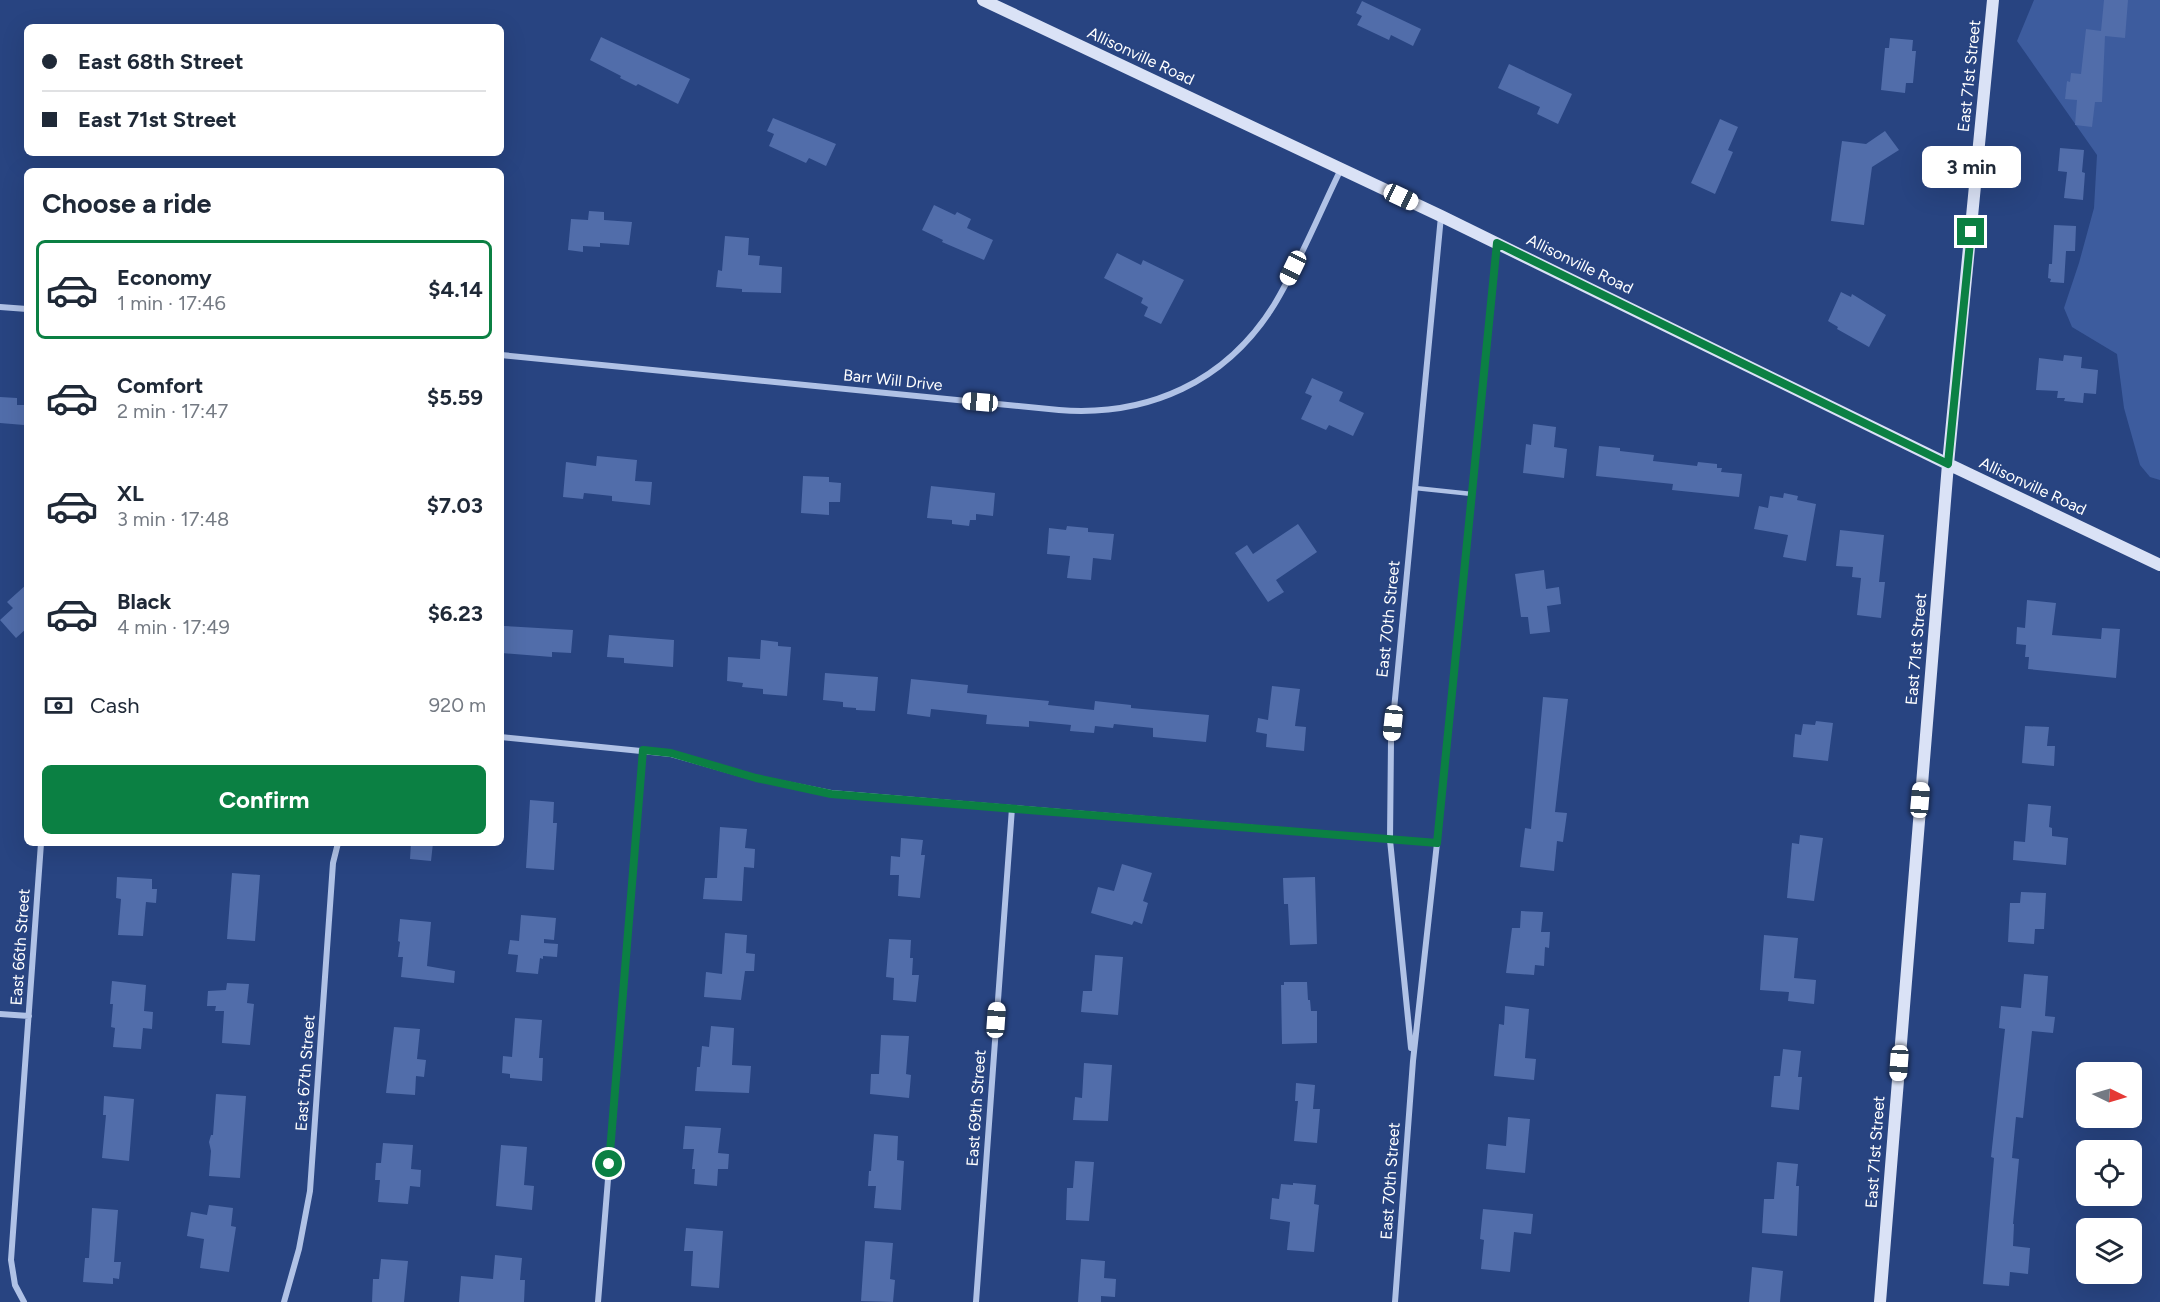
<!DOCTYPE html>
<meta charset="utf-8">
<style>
body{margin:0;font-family:Figtree,sans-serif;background:#f2f2f3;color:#1f2937;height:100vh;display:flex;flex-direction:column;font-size:22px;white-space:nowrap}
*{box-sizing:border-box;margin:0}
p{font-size:20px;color:#747a83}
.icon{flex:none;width:33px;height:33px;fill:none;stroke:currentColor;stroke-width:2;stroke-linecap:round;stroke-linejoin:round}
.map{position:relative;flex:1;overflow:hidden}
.drawer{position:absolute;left:24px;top:168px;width:480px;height:678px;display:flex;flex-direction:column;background:#fff;border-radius:9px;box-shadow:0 6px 24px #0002}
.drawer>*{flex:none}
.guide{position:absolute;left:24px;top:24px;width:480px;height:132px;border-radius:9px;box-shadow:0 6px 24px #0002;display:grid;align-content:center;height:132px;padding:0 18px;background:#fff}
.needle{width:39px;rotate:95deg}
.fabs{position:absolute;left:2076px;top:1062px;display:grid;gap:12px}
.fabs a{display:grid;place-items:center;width:66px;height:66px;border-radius:9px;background:#fff;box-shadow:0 6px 24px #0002;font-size:30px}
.end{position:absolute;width:27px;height:27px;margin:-14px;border:8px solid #0b8043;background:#fff;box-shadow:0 0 0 3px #fff}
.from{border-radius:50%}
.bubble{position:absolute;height:42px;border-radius:9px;background:#fff;box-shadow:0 6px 24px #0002;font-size:20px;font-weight:700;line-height:42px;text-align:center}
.car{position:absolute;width:18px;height:36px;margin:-18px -9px;border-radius:8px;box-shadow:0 0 4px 2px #0007;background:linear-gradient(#fff 24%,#345 0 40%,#fff 0 76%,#345 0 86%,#fff 0)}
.guide b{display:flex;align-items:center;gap:21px;height:57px;font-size:22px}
.guide b+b{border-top:2px solid #e0e1e3}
.guide i{width:15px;height:15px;background:#1f2937}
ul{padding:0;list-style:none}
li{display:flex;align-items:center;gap:18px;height:99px;margin:0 12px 9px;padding:0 6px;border:3px solid transparent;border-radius:9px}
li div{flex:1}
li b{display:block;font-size:22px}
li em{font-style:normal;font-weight:700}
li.active{border-color:#0b8043}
li>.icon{width:54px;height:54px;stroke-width:1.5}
h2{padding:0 18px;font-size:27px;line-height:72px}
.pay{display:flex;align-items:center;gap:15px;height:66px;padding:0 18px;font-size:22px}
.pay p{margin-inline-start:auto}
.primary-button{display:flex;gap:12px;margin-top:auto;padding:12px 18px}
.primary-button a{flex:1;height:69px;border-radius:9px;background:#0b8043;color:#fff;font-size:24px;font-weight:700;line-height:69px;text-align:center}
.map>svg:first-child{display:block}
</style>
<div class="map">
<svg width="2160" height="1302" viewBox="0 0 2160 1302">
<rect width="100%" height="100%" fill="#284481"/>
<path fill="#3d5c9e" d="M2034,0h126v480l-10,-3 -10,-12 -16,-57 -7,-54 -45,-27 -8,-19 15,-45 15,-55 3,-53 -80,-114z"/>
<path fill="#516daa" d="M2104,0h24l-3,38 -20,-2 -3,66h-7l-3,25 -17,-2 2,-25 -12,-1 2,-18 3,1 1,-9 10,1 5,-45 15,2z
M1362,1l59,28 -8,17 -22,-11 -2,5 -32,-15 5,-9 -6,-3z
M601,37l89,42 -12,25 -40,-20 -2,2 -16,-8 1,-2 -31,-16z
M1890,38l23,2 -1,11h4l-3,32h-7l-1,10 -24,-3 4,-42h4z
M1509,64l63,30 -14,30 -21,-10 3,-7 -42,-19z
M773,118l63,26 -10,22 -17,-8 -3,5 -37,-17 5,-12 -7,-3z
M1720,119l18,8 -10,23 5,2 -18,42 -24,-11z
M1885,131l14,19 -27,17 -8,58 -33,-4 11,-80 24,3z
M2060,148l24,2 -2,22 3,1 -2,27 -19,-2 3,-26 -9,-1z
M934,205l21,10 2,-3 14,7 -4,9 26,12 -9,20 -42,-18 1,-2 -21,-10z
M589,211l15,1v8l28,2 -3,23 -29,-2v4l-17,-1v6l-15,-2 3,-31 17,1z
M2054,225l22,1 -1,25h-9l-2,32 -14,-1 1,-3 -3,-1 1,-14h3z
M725,236l24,2 -1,17 12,1 -1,9 23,2 -1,26 -39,-1v-3l-26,-2 2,-17 4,1z
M1117,253l24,12 2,-5 41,20 -23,44 -17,-8 4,-9 -7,-4 2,-5 -39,-20z
M1841,292l10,5 1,-3 34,21 -17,32 -32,-18 1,-2 -10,-6z
M2064,355l18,2 -1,11 17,2 -2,24 -12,-1 -1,10 -19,-2 1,-3h-8l1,-7 -22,-1 3,-32 24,3z
M1312,378l31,14 -4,9 25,12 -11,23 -24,-11 -3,5 -25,-11 11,-23 -7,-3z
M0,397l17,1v7h9l-2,20 -24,-2z
M1533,424l23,3 -2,20 13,2 -3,29 -41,-5 3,-29 5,1z
M1599,446l21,2v3l34,4 -1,6 44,5 1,-4 19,2v4h5l-1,4 21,2 -3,23 -67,-7 1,-6 -77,-8z
M597,456l40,4 -2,21 17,1 -2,23 -38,-4v-5l-28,-3 -1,6 -20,-2 3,-35 30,4z
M803,476l26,1v5l12,1 -1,19h-11v13l-28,-2z
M931,486l64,7 -2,23 -17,-2v6h-6l-1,6 -17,-2v-4l-25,-2z
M1784,493l14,3 -1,4 19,4 -10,57 -23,-4 5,-22 -34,-6 5,-23 9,2 2,-12 13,2z
M1298,524l19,28 -41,28 8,12 -16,10 -33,-49 12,-8 6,9z
M1067,526l21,2v4l26,2 -3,26 -18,-2 -2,22 -24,-2 3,-22 -23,-2 2,-26 17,2z
M1840,530l44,5 -5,47h6l-4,36 -24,-3 4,-37 -9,-1 1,-10 -17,-1z
M1544,570l2,19 13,-2 2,17 -14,2 3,26 -20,2 -2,-17h-7l-6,-43z
M27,584v44l-11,10 -16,-18 13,-12 -6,-6z
M2027,600l29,3 -4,32 49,4 1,-11 18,1 -4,49 -88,-9 1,-12h-4l1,-12 -10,-1 1,-17 8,1z
M504,626l69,4 -2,23 -19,-1v5l-50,-4z
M609,635l65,5 -1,27 -49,-4v-5l-17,-1z
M761,640l17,2v4l13,1 -4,49 -24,-2v-5l-21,-2 1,-4 -16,-2 1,-24 32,2z
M825,673l53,4 -3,34 -19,-1v-2l-13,-1v-5l-20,-2z
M911,679l57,6 -1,8 82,8 -1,4 46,5 1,-9 36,4v3l78,7 -3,27 -53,-5v-9l-39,-4 -1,4 -18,-2 -1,7 -24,-2 1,-6 -42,-4v6l-43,-3 1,-9 -56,-6 -1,8 -23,-3z
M1272,686l28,3 -5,37 11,1 -2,24 -38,-4 1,-13 -11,-2 2,-14 10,2z
M1543,697l25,2 -13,113 12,1 -4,29 -6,-1 -3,30 -34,-4 5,-39 6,1z
M1816,721l17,2 -5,38 -35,-4 2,-23 6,1 2,-11 12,1z
M2025,726l24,1 -2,19h8l-1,20 -32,-3z
M530,800l24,2 -1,21h4l-3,47 -28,-2z
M2028,804l23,2 -2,21 3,1v8l16,2 -2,27 -53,-5 1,-19 11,1z
M720,827l27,2 -2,19 10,1 -1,19 -10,-1 -2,34 -39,-2 2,-21h12z
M1800,835l23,3 -9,63 -27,-3 5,-55 7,1z
M901,838l22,2 -2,15h4l-5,43 -22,-2 1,-21h-9l1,-19 9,1z
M411,843h22l-2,18 -21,-2z
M1122,864l30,9 -9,28 5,2 -6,21 -8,-3 -2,4 -41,-12 7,-26 16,4z
M232,873l28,2 -5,66 -28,-2z
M117,877l35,2v10h5l-1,14 -10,-1 -3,34 -25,-1 3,-36 -5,-1z
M1315,877l2,67 -27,1 -2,-41h-4l-1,-26z
M2021,892l25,1 -2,36h-9l-1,15 -26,-2 2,-39h10z
M1521,911l22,1 -2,20h9l-1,16 -4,-1 -1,19 -9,-1 -1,10 -28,-2 6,-45h8z
M521,915l35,3 -2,22 -10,-1v4l14,1 -1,13 -14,-1v3l-3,-1 -2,16 -22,-2 2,-17 -10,-1 2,-14 9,1z
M400,919l31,3 -4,44 28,5 -1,12 -53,-6 2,-20h-5l2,-15 -2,-1z
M725,933l22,2 -1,18 9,1 -1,17h-9l-4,29 -37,-3 2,-25 16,2z
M1764,935l34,3 -4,40 22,2 -2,24 -26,-3 1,-9 -29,-2z
M889,939l22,1 -1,18h3l-1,17h7l-3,27 -23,-2 1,-22 -8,-1z
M1095,955l28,2 -5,58 -37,-3 2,-21h9z
M2024,974l24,2 -3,40 10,1 -2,16 -21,-2 -9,87 -7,-1 -4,41 7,1 -6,65h1l-1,22 17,2 -2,26 -18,-2 -1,14 -26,-2 11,-126 -3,-1 14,-128 -6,-1 2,-22 20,2z
M112,981l34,4 -2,26 9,1 -1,17 -9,-1 -2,21 -28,-2 2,-19 -4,-1 2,-23h-3z
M1284,982h23l1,18h2l1,11h6v32l-35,1 -1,-59h3z
M227,983l22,1 -2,19 7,1 -4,41 -28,-2 2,-32h-9l1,-5h-9l1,-15 18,-1z
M1505,1006l24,3 -4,49 11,1 -2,21 -40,-4 5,-52 5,1z
M515,1018l27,2 -3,38h4l-1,23 -32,-3v-4l-8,-1 1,-17 9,1z
M711,1026l23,2 -2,37 19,1 -2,27 -54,-2 2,-24h3l2,-21 7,1z
M394,1027l26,2 -3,30 9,1 -2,17 -8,-1 -1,19 -29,-2z
M881,1035l28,1 -3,38 5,1 -2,23 -39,-4 1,-20h8z
M1783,1049l18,2 -3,26h4l-3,33 -28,-3 3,-31h6z
M1084,1063l28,2 -4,56 -35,-1 2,-23 7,1z
M1296,1083l19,2 -2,24h7l-3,34 -23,-2 4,-40h-3z
M216,1094l30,2 -6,82 -31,-2 2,-25 -2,-9 2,-7h2z
M104,1096l30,3 -5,62 -27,-3 4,-43h-3z
M1508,1117l22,2 -5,54 -39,-4 2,-25 18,2z
M685,1126l36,2 -3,25 11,1 -1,15h-10l-1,17 -23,-2 1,-15h-3l2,-20h-11z
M874,1134l24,2 -1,24 7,1 -3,49 -27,-2 2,-22h-8l1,-15h2z
M383,1143l30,2 -2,24 10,1 -1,17 -10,-1 -2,18 -30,-2 2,-22h-5l1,-17h5z
M501,1145l26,2 -3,38 10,1 -2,24 -36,-4z
M1075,1161l19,1 -5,59 -23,-1 1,-32h6z
M1777,1162l21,2 -2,22h3l-2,50 -35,-3 2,-34h10z
M1293,1183l23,2 -2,19 5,1 -5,47 -27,-2 3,-28 -20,-3 2,-21 7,1 2,-15 12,1z
M209,1205l24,3 -2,18 5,1 -7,45 -29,-4 4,-29 -17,-3 4,-24 16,3z
M92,1208l26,2 -4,52h7l-2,17 -6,-1v6l-30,-2 2,-24h4z
M1483,1209l50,5 -2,20 -17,-2 -4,40 -29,-3 3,-29 -4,-1z
M686,1228l37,3 -4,57 -28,-2 2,-35h-9z
M865,1241l28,2 -3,36 5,1 -2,22 -32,-1z
M495,1255l27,3 -2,22h5l-1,22h-65l2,-26 32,3z
M381,1259l27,2 -4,41h-32l1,-23h6z
M1081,1259l24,2 -1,17 12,1 -1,18 -14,-1v6h-23z
M1752,1267l31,4 -3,31h-31z"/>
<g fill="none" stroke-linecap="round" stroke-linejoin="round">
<path stroke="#b0c2e6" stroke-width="4.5" d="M1415,488l57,6"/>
<path stroke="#b0c2e6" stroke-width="6" d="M0,307l27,2
M501,355l558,55c89,7 167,-28 215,-105 26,-43 45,-91 67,-136
M501,737l170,17 85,24 75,15 606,50
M0,1014l29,2
M1411,1048l-21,-208 1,-99 50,-525
M24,1302l-9,-17 -4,-25 30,-417
M284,1302l15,-53 11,-58 23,-328 5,-20
M598,1302l45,-552
M976,1302l36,-494
M1395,1302l18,-241 24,-218 60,-600"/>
<path stroke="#dae2f6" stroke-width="12" d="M983,0l458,216 507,248 212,101
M1880,1302l68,-838 45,-464"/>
</g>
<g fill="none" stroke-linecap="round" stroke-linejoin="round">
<path stroke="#0b8043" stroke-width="8" d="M609,1164l34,-414 28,3 85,25 75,16 606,49 60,-600 451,221 23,-232"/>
</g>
<g text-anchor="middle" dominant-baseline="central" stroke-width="4.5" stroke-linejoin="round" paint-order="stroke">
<g font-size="16" fill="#fff" stroke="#284481">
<text transform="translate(1141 56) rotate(25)">Allisonville Road</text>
<text transform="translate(1969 76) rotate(-84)">East 71st Street</text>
<text transform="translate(1580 264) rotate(26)">Allisonville Road</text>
<text transform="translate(893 380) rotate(6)">Barr Will Drive</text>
<text transform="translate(2033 486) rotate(25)">Allisonville Road</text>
<text transform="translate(1388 619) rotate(-84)">East 70th Street</text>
<text transform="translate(1916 649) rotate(-85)">East 71st Street</text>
<text transform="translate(20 947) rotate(-86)">East 66th Street</text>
<text transform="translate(305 1073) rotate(-86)">East 67th Street</text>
<text transform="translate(976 1108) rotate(-86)">East 69th Street</text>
<text transform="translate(1875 1152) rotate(-86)">East 71st Street</text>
<text transform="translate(1390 1181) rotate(-86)">East 70th Street</text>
</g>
</g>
</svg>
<div class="fabs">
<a><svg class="needle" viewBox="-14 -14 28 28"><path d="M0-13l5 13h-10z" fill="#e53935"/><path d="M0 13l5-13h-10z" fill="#747a83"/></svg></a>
<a><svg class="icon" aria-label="locate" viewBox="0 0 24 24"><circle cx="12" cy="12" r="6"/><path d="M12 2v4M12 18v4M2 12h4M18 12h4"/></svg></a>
<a><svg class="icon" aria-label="layers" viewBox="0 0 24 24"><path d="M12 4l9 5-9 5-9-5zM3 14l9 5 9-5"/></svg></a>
</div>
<i class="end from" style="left:609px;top:1164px"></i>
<i class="end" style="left:1971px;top:232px"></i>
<div class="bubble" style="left:1922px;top:146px;width:99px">3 min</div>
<i class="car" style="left:1401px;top:197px;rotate:115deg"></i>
<i class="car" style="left:1293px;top:268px;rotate:206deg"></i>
<i class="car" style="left:980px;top:402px;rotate:275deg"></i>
<i class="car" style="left:1393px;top:723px;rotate:186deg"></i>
<i class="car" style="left:1920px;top:800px;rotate:5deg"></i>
<i class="car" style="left:996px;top:1020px;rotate:4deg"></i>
<i class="car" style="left:1899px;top:1063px;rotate:184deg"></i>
<div class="guide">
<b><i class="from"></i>East 68th Street</b>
<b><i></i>East 71st Street</b>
</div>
<section class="drawer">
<h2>Choose a ride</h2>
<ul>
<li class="active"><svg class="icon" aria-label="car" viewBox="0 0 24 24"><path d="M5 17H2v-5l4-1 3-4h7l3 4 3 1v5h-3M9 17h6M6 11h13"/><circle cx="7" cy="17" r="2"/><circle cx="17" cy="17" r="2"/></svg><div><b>Economy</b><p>1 min · 17:46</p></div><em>$4.14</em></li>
<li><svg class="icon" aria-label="car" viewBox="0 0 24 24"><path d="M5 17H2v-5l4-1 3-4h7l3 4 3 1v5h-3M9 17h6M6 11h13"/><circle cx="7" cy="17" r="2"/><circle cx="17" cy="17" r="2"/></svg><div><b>Comfort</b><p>2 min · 17:47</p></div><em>$5.59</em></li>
<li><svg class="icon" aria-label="car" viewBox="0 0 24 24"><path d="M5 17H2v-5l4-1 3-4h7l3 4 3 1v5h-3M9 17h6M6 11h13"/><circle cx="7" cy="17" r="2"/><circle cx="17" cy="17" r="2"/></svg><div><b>XL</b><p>3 min · 17:48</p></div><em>$7.03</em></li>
<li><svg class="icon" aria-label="car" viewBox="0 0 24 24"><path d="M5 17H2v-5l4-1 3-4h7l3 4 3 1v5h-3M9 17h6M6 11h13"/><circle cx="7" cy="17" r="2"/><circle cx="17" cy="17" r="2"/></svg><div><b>Black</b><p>4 min · 17:49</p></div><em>$6.23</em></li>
</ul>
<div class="pay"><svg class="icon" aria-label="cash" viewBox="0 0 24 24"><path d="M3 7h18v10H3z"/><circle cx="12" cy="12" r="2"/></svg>Cash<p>920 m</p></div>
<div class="primary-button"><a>Confirm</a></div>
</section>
</div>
